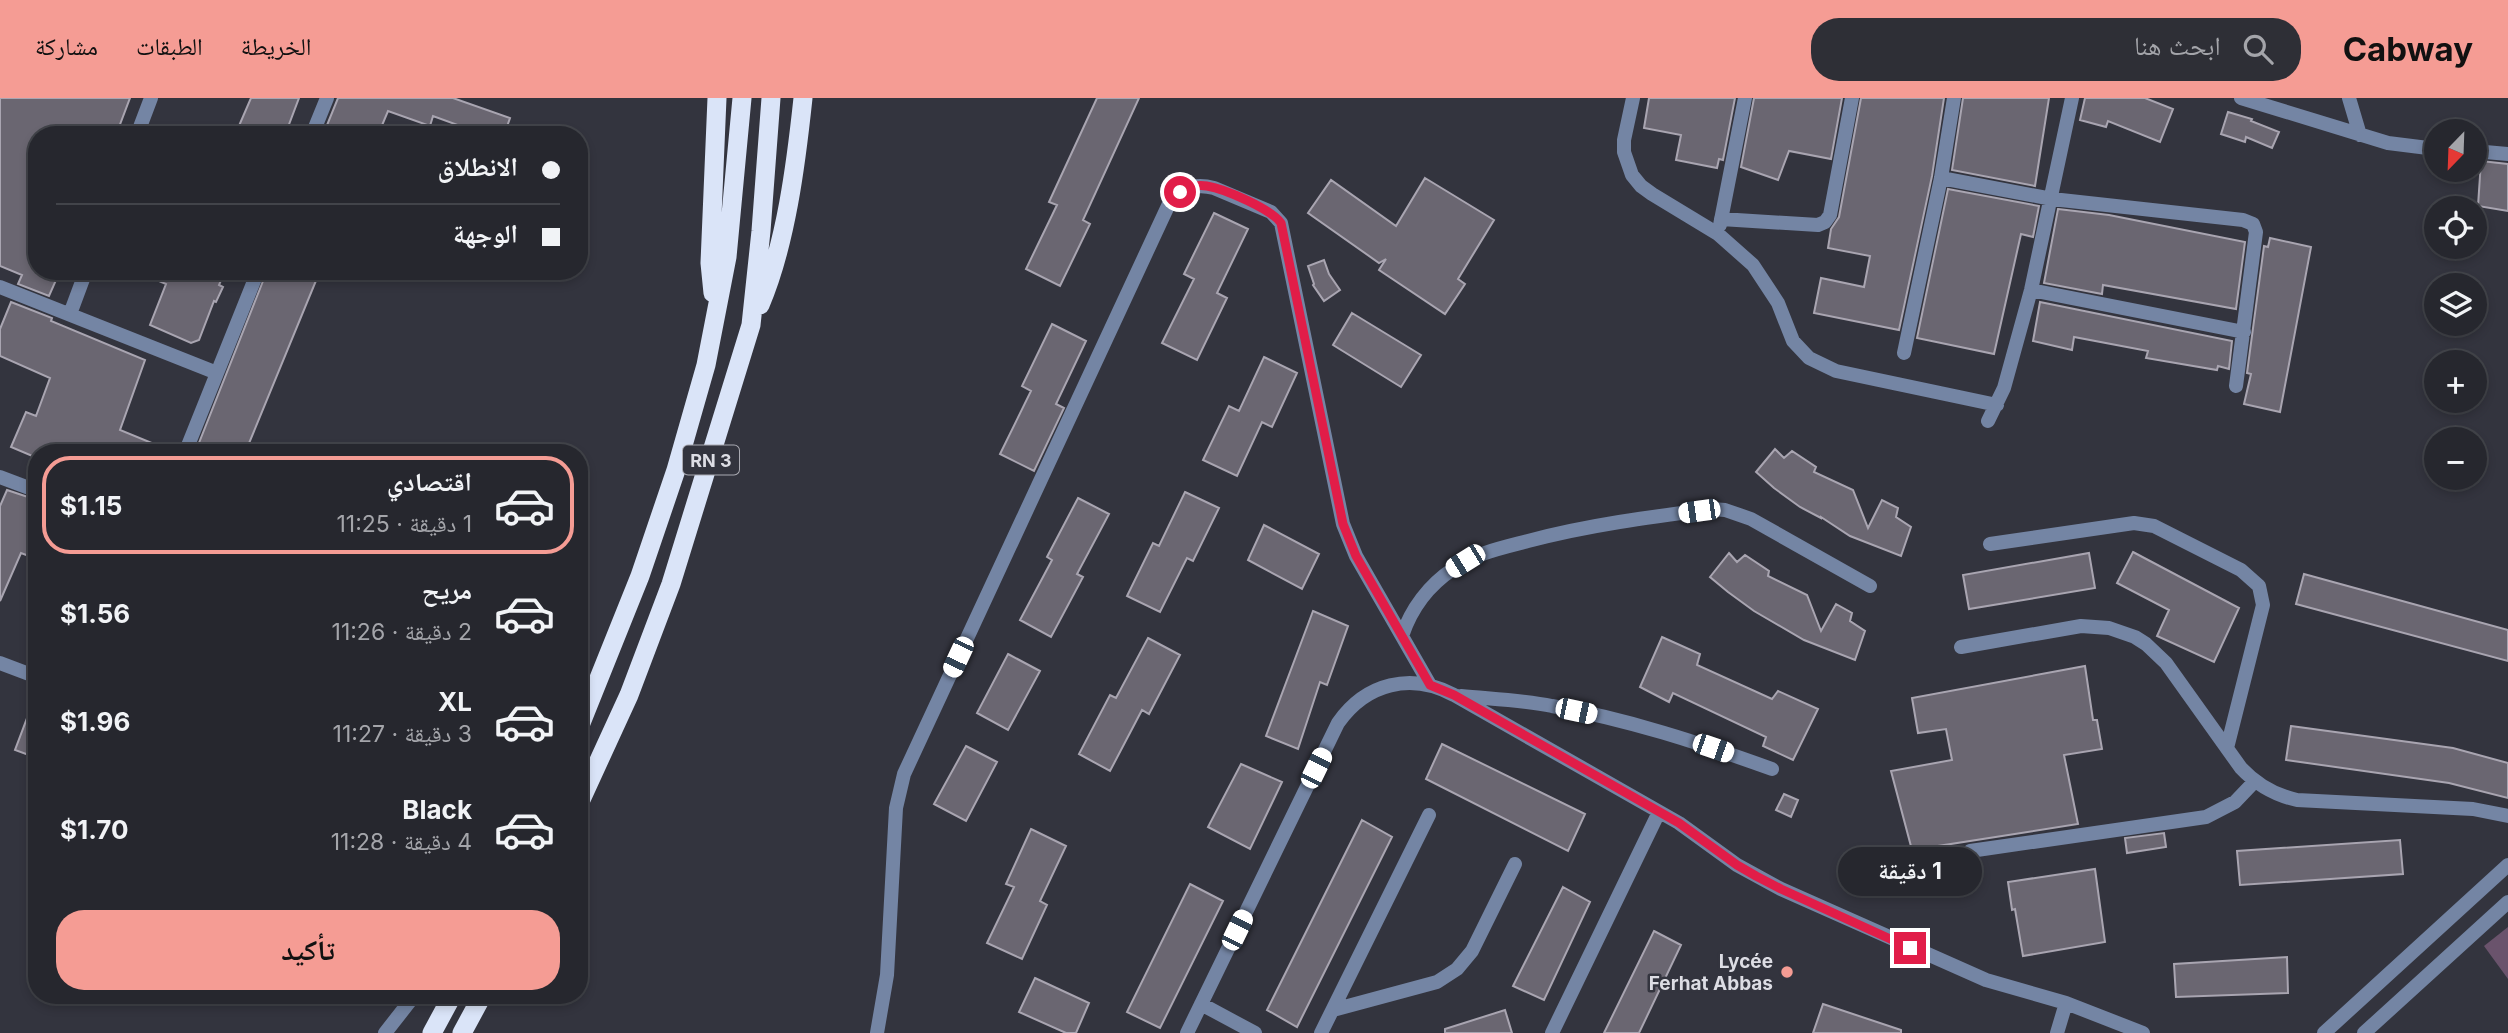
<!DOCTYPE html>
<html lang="ar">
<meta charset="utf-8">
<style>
body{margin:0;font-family:Inter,"Noto Naskh Arabic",sans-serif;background:#2e2f36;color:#f1f3f6;direction:rtl;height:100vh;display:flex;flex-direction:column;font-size:26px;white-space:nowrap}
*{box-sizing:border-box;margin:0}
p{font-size:23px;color:#a4a5aa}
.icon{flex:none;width:38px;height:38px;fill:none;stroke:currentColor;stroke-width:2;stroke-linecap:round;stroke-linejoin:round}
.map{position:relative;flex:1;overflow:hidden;direction:ltr}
.side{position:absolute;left:28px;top:346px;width:560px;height:560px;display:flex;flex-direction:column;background:#26272e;border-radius:28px;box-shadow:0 4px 10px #0003,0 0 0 2px #42444a;direction:rtl}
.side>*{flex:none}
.hud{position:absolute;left:28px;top:28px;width:560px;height:154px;border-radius:28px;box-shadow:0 4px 10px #0003,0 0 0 2px #42444a;direction:rtl;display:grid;align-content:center;height:154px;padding:0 28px;background:#26272e}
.needle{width:46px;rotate:203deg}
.fabs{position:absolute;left:2424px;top:21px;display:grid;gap:14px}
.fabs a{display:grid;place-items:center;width:63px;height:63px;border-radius:50%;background:#26272e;box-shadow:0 4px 10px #0003,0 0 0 2px #42444a;font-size:35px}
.end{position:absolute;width:32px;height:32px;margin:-16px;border:9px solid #e11d48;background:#fff;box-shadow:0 0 0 4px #fff}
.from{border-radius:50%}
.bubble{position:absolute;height:49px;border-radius:24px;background:#26272e;box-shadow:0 4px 10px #0003,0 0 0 2px #42444a;font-size:23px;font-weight:700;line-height:49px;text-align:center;direction:rtl}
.car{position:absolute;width:21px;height:42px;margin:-21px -10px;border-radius:9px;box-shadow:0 0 5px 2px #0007;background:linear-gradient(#fff 24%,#345 0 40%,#fff 0 76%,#345 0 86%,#fff 0)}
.hud b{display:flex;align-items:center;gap:24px;height:66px;font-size:26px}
.hud b+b{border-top:2px solid #42444a}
.hud i{width:18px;height:18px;background:#f1f3f6}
ul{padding:12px 0 0;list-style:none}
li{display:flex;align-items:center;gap:21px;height:98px;margin:0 14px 10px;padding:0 14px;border:4px solid transparent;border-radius:28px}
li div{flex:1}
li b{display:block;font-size:26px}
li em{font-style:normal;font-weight:700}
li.active{border-color:#f59c94}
li>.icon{width:63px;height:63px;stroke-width:1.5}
.primary-button{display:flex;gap:14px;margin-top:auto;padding:14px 28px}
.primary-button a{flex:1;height:80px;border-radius:28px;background:#f59c94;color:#111;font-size:28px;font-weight:700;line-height:80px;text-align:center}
header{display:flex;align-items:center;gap:42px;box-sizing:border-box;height:98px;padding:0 35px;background:#f59c94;color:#111}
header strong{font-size:33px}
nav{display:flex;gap:38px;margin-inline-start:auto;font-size:24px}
.search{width:490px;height:63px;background:#2e2f36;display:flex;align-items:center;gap:18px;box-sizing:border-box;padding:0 24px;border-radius:28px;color:#a4a5aa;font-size:26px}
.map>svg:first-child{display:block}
</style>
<header>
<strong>Cabway</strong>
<div class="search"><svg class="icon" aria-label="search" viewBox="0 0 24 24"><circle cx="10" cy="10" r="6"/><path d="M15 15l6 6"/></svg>ابحث هنا</div>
<nav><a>الخريطة</a><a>الطبقات</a><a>مشاركة</a></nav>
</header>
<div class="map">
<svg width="2508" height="935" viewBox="0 0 2508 935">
<rect width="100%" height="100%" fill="#33343e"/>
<path fill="#6a536c" d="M2508,829v52l-24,-33z"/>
<path fill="#6a6671" stroke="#a9a5b1" stroke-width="2" d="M0,0h130l-14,37h-79v136h23l-11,25 -31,-12 4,-9 -22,-9z
M251,0h48l-14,37h-50z
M338,0h115l57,20 -6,17h-19l-52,-19 -3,10 -42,-15 -10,24h-55z
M1097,0h42l-56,122 7,4 -30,62 -34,-17 31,-64 -8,-3z
M1649,0h86l-12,62 -4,-1 -2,9 -41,-8 5,-25 -37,-7z
M1754,0h88l-11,61 -42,-8 -11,29 -37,-13z
M1861,0h83l-12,78 -33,154 -85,-17 7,-35 43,9 6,-31 -42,-8 3,-19 8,-12z
M1963,0h86l-14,88 -83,-16z
M2085,0h60l28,11 -13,33 -52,-21 -2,6 -26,-7z
M2228,14l24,7 -1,2 28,11 -7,16 -26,-11 -1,5 -24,-8z
M2481,63l27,3v47l-30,-5z
M1425,80l69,42 -36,59 7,5 -20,30 -66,-44 7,-11 -7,4 -71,-50 23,-33 65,46z
M1948,91l91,17 -6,31 -12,-3 -27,120 -77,-16z
M2058,111l51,6 136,27 -9,67 -133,-24 -1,9 -58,-11z
M1214,115l34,16 -31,64 10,5 -30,62 -35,-17 32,-64 -10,-5z
M2270,140l41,9 -31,165 -36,-8 7,-30 -4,-1 17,-127 4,1z
M1324,162l5,14 11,16 -16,11 -11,-16 1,-1 -6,-18z
M136,173h89l-6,14 4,2 -7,15 -2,-1 -15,39 -8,3 -41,-18 16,-41z
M267,173h53l-75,182h-50z
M11,204l41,16 -1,3 94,39 -25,70 56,23h-139v5l-26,-11 15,-35 10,4 14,-38 -50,-22v-27z
M2040,204l192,39 -3,28 -11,-3 -1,4 -71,-12 2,-7 -74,-14 -2,13 -39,-9z
M1352,215l69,42 -20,32 -68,-42z
M1052,226l34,17 -30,63 8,4 -30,63 -34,-17 31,-63 -9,-5z
M1264,259l33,16 -25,54 -10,-5 -25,54 -34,-16 26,-54 10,5z
M1775,351l9,9 8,-7 24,16 -2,5 39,18 15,38 14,-28 16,8 -2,9 15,10 -10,29 -51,-20 -29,-19v1l-21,-11 -26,-19 -18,-16z
M7,392l30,10v59l-16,-6 -21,48v-95z
M1185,394l34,16 -26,53 -6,-3 -27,54 -33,-16 26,-53 6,3z
M1078,400l31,16 -32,60 6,3 -32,60 -31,-17 32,-60 -5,-3z
M1264,427l55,29 -17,35 -54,-29z
M2133,454l106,56 -25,54 -57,-26 12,-26 -52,-27z
M1729,455l8,9 8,-7 24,16 -1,5 39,19 14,36 15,-27 16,9 -2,8 15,10 -10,29 -51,-20 -50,-29 -26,-19 -18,-15z
M2089,455l6,35 -126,21 -6,-34z
M2304,476l204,56v31l-212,-57z
M1313,513l35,15 -21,59 -7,-3 -22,67 -32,-13z
M1662,539l38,17 -3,11 75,34 6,-8 40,18 -25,51 -30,-14 3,-9 -93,-44 -4,9 -29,-15z
M1148,540l32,17 -31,59 -7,-4 -32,61 -31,-17 31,-59 6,3z
M1008,556l32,17 -32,59 -31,-17z
M2085,568l8,54h4l5,29 -38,6 14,69 -166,26 -21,-79 61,-11 -6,-31 -28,4 -6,-35z
M35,599h2v61l-22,-8z
M2291,628l162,22 55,15v35l-59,-15 -163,-23z
M1442,646l143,70 -17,37 -142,-72z
M966,648l31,16 -31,59 -32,-17z
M1241,666l41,18 -32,67 -42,-22z
M1784,696l14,6 -7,17 -15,-7z
M1362,722l30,17 -95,190 -30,-17z
M1031,731l35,17 -26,55 7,4 -25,54 -35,-16 27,-56 -8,-3z
M2164,735l2,14 -39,6 -2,-15z
M2400,742l3,34 -163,11 -3,-34z
M2095,771l10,73 -82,14 -8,-47 -3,1 -4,-28z
M1190,786l33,17 -63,127 -33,-16z
M1563,789l27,15 -46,98 -31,-14z
M1654,833l27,14 -42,88h-35z
M2287,859l1,36 -112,4 -2,-33z
M1035,880l54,25 -13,30h-10l-47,-21z
M1823,906l78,26v3h-88z
M1505,912l7,23h-67v-4z"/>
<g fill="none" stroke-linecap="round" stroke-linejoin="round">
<path stroke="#7485a4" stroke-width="14" d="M1633,0l-9,42v12l8,23 9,11 11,8 66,40 35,31 25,38 15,38 16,17 27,13 161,34
M2241,0l147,45 48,6
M2349,0l11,37
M137,37l14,-37
M312,37l15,-37
M2474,53l34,3
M1941,80l111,21 191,21 10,4 3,8 -20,154
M1721,121l97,6 7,-3 5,-7 22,-117
M1720,127l25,-127
M0,189l217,86
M2031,192l213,42
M70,216l16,-43
M1904,255l37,-175 13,-80
M1988,323l16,-33 27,-98 41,-192
M185,355l73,-182
M0,379l37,14
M1990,446l144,-21 20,3 87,44 18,16 4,19 -36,143
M1402,538c9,-27 27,-51 51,-67 23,-16 48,-21 75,-28 60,-16 122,-24 184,-32l13,1 26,9 119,67
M1961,549l120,-21 28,2 26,9 11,7 20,19 75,105c16,17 33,27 56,32l176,9 35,7
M0,565l37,14
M1461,598c30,3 61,4 91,10 75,13 148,37 220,63
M1970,753l236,-34 29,-15 20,-21
M1201,906l54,29
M1333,912l104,-28 20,-13 15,-18 43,-87
M385,935l29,-37
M877,935l10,-58 9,-167 8,-34 264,-568c11,-18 27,-23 46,-18l57,24 10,11 62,301 13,32 74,129
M1187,935l151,-310c28,-40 73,-51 116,-28l225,128 58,42 44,24 205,91 80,23 77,30
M1321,935l108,-218
M1552,935l107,-221
M2057,935l9,-30
M2324,935l184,-168
M2364,935l144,-131"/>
<path stroke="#dae4f8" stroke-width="19" d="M713,195l-3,-30 7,-165
M760,207c26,-61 36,-141 43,-207
M579,630l61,-152 36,-106 30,-105 21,-108 15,-159
M579,706l50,-109 42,-111 80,-259 10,-94 10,-133
M432,935l20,-37
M462,935l20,-37"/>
</g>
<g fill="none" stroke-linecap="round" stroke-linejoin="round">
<path stroke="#e11d48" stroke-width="9" d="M1180,94c8,-5 17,-8 27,-6 18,3 64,23 74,37l62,301 13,32 74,129 24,10 225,128 58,42 19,11 25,13 129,59"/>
</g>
<circle fill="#f59c94" stroke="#33343e" stroke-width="2.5" cx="1787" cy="874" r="7"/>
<g text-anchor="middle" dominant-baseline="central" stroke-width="5" stroke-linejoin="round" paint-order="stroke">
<rect fill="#33343e" stroke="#aaaab2" stroke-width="2" x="683" y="347.5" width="56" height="29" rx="5"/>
<g font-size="18" font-weight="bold" fill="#dddde4">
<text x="711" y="362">RN 3</text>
</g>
<g font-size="19" font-weight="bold" fill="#dddde4" stroke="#33343e" text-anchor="end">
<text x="1773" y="863">Lycée<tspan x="1773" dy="22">Ferhat Abbas</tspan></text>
</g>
</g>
</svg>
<div class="fabs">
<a><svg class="needle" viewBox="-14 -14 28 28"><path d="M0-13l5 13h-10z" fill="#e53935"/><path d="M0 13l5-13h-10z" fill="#a4a5aa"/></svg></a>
<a><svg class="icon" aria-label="locate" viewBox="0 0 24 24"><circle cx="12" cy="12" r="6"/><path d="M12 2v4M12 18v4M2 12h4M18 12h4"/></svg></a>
<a><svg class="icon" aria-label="layers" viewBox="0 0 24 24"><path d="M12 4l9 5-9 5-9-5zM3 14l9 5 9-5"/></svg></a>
<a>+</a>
<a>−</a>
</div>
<i class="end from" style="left:1180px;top:94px"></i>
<i class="end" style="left:1910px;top:850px"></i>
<div class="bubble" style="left:1838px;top:749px;width:144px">1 دقيقة</div>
<i class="car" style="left:1699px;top:413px;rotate:262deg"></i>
<i class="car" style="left:1465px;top:463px;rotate:238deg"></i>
<i class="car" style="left:958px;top:559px;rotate:205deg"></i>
<i class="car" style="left:1576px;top:613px;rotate:102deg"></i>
<i class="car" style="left:1713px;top:650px;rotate:109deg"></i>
<i class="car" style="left:1316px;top:670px;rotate:26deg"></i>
<i class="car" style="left:1237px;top:832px;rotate:26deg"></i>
<div class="hud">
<b><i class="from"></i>الانطلاق</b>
<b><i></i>الوجهة</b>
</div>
<section class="side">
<ul>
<li class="active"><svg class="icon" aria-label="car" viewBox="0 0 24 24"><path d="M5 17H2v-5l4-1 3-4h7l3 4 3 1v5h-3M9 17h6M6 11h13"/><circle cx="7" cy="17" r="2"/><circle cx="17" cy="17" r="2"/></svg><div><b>اقتصادي</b><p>1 دقيقة · 11:25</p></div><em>$1.15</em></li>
<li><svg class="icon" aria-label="car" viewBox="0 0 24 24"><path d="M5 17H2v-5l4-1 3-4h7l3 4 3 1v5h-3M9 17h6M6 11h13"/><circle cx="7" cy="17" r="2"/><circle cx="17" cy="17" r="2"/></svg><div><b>مريح</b><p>2 دقيقة · 11:26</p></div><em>$1.56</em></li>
<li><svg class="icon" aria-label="car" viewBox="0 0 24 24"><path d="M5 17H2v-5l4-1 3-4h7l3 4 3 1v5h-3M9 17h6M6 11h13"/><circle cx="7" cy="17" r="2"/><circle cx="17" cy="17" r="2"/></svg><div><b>XL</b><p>3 دقيقة · 11:27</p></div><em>$1.96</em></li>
<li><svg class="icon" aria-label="car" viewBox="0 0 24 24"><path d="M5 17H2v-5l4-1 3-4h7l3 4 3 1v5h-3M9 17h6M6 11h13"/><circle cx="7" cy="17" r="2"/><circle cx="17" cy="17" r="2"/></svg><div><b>Black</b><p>4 دقيقة · 11:28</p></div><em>$1.70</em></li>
</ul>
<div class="primary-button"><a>تأكيد</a></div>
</section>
</div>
